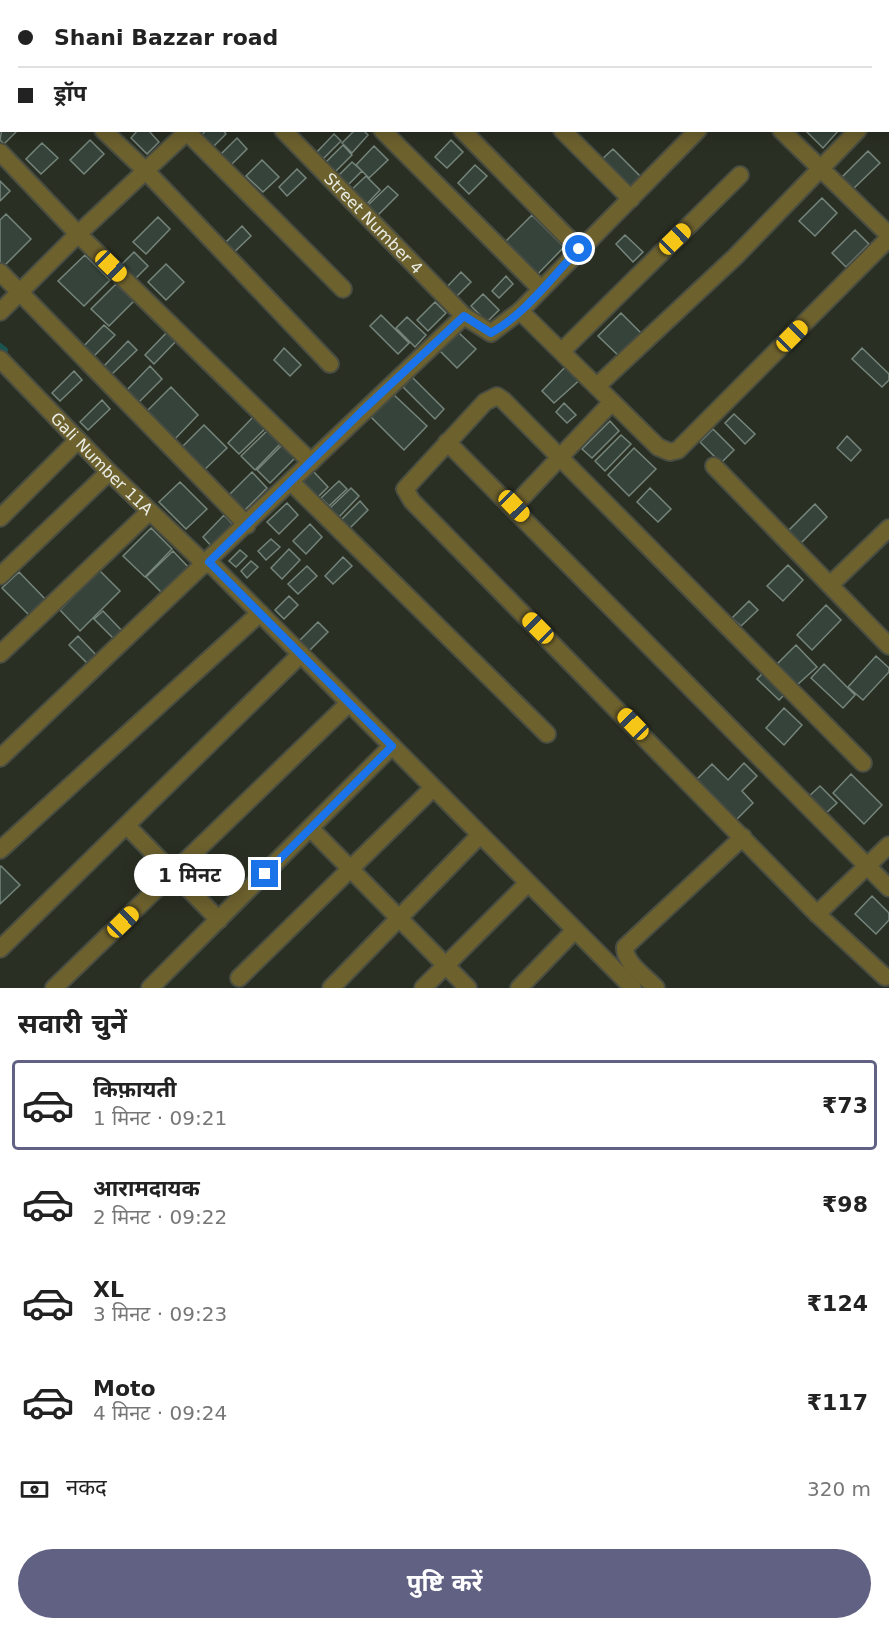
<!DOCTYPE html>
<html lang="hi">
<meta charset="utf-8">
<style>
body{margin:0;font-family:"DejaVu Sans","Noto Sans Devanagari",sans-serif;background:#f6f6f6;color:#222;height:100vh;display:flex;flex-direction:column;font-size:22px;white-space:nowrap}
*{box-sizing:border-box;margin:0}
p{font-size:20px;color:#767676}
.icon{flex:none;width:33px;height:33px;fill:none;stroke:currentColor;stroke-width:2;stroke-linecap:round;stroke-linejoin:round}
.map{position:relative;height:988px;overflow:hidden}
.details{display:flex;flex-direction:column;background:#fff;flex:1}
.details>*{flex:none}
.banner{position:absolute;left:0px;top:0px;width:890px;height:132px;box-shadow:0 3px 15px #0003;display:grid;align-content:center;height:132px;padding:0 18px;background:#fff}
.end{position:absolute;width:27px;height:27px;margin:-14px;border:8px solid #1a73e8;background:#fff;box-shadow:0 0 0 3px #fff}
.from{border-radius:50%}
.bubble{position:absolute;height:42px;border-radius:21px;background:#fff;box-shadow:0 3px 15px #0003;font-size:20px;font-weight:700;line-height:42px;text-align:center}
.car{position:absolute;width:18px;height:36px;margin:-18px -9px;border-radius:8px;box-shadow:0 0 4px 2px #0007;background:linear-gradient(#f5c518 24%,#345 0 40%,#f5c518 0 76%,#345 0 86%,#f5c518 0)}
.banner b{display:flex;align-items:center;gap:21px;height:57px;font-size:22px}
.banner b+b{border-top:2px solid #e0e0e0}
.banner i{width:15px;height:15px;background:#222}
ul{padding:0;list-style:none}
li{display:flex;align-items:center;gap:18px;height:90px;margin:0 12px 9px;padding:0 6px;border:3px solid transparent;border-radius:6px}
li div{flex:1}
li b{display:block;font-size:22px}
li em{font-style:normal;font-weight:700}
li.active{border-color:#616183}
li>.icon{width:54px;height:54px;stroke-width:1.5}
h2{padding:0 18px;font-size:27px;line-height:72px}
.pay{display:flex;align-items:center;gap:15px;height:66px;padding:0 18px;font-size:22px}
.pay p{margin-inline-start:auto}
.action{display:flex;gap:12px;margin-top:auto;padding:12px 18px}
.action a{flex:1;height:69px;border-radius:36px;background:#616183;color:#fff;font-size:24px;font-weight:700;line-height:69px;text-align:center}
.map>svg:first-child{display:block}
</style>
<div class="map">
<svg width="889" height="988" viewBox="0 0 889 988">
<rect width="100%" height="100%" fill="#2a2f23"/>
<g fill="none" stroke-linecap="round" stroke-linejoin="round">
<path stroke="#195451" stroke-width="6" d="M0,346l5,4"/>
</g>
<path fill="#35433a" stroke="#76857b" stroke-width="1.5" d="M2,128v2h16l-14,14 -4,-4z
M138,130h10l11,12 -12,12 -16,-16z
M206,130h17l3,4 -15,15 -11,-12z
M355,130h8l5,5 -16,18 -10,-10z
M805,130h34l-16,18z
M334,134l7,7 -19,19 -7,-6z
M237,138l10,11 -18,18 -10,-11z
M90,140l14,14 -20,20 -14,-14z
M451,140l12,12 -16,16 -12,-11z
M42,143l16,15 -17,16 -15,-15z
M343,145l9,10 -20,20 -10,-9z
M374,146l14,14 -19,18 -13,-13z
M613,149l28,28 -14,13 -28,-28z
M868,151l12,12 -28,27 -12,-11z
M262,160l17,17 -16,15 -17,-16z
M352,162l10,9 -17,17 -9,-10z
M475,165l12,11 -18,18 -11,-11z
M297,169l9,9 -19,18 -8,-9z
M366,176l14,14 -17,18 -15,-15z
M0,181l10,10 -10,10z
M388,186l10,9 -23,23 -10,-10z
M822,198l15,15 -22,23 -16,-15z
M6,214l25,25 -27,27 -4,-4v-42z
M532,215l32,32 -31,32 -32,-33z
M158,217l12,12 -24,25 -13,-12z
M242,226l9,10 -21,20 -8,-10z
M855,230l14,14 -23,23 -14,-14z
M625,235l18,17 -10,10 -17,-18z
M134,252l14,14 -15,15 -14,-14z
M85,255l25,25 -26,26 -26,-25z
M166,264l18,18 -18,18 -18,-18z
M461,272l10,10 -18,18 -9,-10z
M506,276l7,8 -14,14 -7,-7z
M116,284l18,17 -25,25 -18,-17z
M483,294l16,16 -12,12 -16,-16z
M435,302l11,11 -18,18 -11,-11z
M621,313l24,24 -23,22 -24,-23z
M381,315l28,28 -11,11 -28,-28z
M407,317l19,18 -11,12 -19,-19z
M104,325l11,10 -25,25 -10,-10z
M171,328l9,9 -26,27 -9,-9z
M458,332l18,17 -19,19 -17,-17z
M128,341l9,9 -25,24 -8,-8z
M284,348l17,17 -11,11 -16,-16z
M862,348l27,26v6l-7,7 -30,-28z
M570,362l13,15 -29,26 -12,-12z
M150,366l12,13 -26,26 -12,-12z
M74,371l8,9 -22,21 -8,-8z
M412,377l32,32 -9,10 -32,-32z
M171,387l27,28 -26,27 -28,-28z
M393,394l34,32 -23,24 -33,-33z
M102,400l8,9 -22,21 -8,-8z
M564,403l12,12 -9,8 -11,-11z
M256,414l12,12 -29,28 -11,-11z
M734,414l21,20 -10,10 -20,-21z
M610,421l9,10 -27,27 -10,-9z
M204,425l23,23 -26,25 -23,-22z
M270,428l13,13 -28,29 -14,-14z
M713,429l21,21 -13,13 -21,-21z
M621,435l10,9 -26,27 -10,-10z
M847,436l14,14 -10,11 -14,-13z
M284,443l13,13 -27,27 -13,-13z
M634,448l22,21 -27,27 -21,-21z
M312,470l16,17 -10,10 -17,-17z
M252,472l15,16 -25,25 -15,-16z
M339,481l8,8 -18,17 -8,-8z
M180,482l27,27 -21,20 -27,-27z
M351,488l8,8 -20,21 -9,-9z
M650,488l21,21 -13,13 -21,-20z
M360,501l8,9 -18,18 -9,-8z
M287,503l11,12 -19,19 -12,-12z
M815,504l12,13 -29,29 -13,-12z
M224,515l11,12 -22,21 -10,-11z
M310,524l12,13 -16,17 -13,-13z
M151,528l21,21 -27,28 -22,-21z
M271,539l9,8 -14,13 -8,-9z
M289,549l11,11 -18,19 -11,-11z
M240,550l7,6 -11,11 -7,-6z
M173,551l19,20 -27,25 -19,-19z
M343,557l9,9 -19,18 -8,-8z
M251,561l7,6 -11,11 -6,-7z
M788,565l15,15 -20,21 -16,-15z
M307,566l10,10 -19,18 -10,-10z
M99,570l21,21 -40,40 -20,-21z
M19,572l30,31 -16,16 -31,-31z
M289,596l9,9 -14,14 -9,-9z
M749,601l9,9 -17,16 -9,-8z
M826,605l15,15 -29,30 -15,-15z
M103,611l21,22 -8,8 -22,-22z
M318,622l10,10 -19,19 -10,-10z
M78,636l21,22 -9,8 -21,-21z
M796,645l21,22 -20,18 -20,-21z
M876,656l13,12v4l-26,28 -15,-13z
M824,664l31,31 -12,13 -32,-30z
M765,671l22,21 -8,8 -22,-21z
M784,708l18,17 -18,20 -18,-17z
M744,763l13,13 -15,15 11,12 -20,20 -40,-40 19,-19 16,16z
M851,774l31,31 -18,19 -31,-31z
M820,786l17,17 -13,12 -17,-17z
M1,866l19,19 -20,19v-37z
M872,896l17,17v7l-13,14 -21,-20z"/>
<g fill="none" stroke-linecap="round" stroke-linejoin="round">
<defs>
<g id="minor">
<path d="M96,0l1,2"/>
<path d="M195,0l2,2"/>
<path d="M333,0l1,2"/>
<path d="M429,0l2,2"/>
<path d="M534,0l2,2"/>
<path d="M826,2l1,-2"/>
<path d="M0,30l2,2"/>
<path d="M103,130l42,40 185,194"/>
<path id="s1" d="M283,130l181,186 27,17 29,-22 178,-181"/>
<path d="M382,130l159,159"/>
<path d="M462,130l117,119"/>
<path d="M562,130l69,69"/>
<path d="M781,130l108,105"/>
<path d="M187,132l156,157"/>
<path d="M0,152l78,82 233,228"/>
<path d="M0,272l247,253"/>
<path d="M520,311l138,136 12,5 8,-2 211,-212"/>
<path d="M0,312l78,-78 111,-104"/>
<path d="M562,351l178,-176"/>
<path id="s2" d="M0,359l109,113 97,93"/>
<path d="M597,386l138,-129 123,-127"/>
<path d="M447,442l442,446"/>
<path d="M714,466l175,180"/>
<path d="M291,482l256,252"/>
<path d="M514,506l98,-104"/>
<path d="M0,518l78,-78"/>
<path d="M209,562l424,426"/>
<path d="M0,576l109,-104"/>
<path d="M830,585l59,-57"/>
<path d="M0,654l149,-142"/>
<path d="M0,758l464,-442"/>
<path d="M863,763l-360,-363 -6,-4 -12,6 -80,87 7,12 405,413 68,63"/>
<path d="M127,826l92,94"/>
<path d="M311,829l157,159"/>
<path d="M0,850l260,-237"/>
<path d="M817,914l72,-69"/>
<path d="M0,949l301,-295"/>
<path d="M239,978l194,-190"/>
<path d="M54,988l295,-285"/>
<path d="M150,988l242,-242"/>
<path d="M331,988l149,-153"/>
<path d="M423,988l105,-105"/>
<path d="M519,988l56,-58"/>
<path d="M656,988c-10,-11 -32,-25 -31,-41l118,-110"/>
</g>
</defs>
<use href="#minor" stroke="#494d42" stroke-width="20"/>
<use href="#minor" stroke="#6d612e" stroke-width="16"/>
</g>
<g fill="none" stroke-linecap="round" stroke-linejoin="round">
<path stroke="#1a73e8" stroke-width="8" d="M265,874l127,-128 -183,-184 153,-151 102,-95 27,17c34,-19 61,-56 88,-84"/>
</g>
<g text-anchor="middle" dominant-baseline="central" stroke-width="5" stroke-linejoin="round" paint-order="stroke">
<g font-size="16" fill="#e9ece4" stroke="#141611">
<text stroke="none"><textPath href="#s1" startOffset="130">Street Number 4</textPath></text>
<text stroke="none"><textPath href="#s2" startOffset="146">Gali Number 11A</textPath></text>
</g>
</g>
</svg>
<i class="end from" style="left:579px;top:249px"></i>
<i class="end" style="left:265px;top:874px"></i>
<div class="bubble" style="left:134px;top:854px;width:111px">1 मिनट</div>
<i class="car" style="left:675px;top:239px;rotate:46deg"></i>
<i class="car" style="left:111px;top:266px;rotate:134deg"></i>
<i class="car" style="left:792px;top:336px;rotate:45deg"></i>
<i class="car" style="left:514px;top:506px;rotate:136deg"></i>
<i class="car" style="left:538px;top:628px;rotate:315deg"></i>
<i class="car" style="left:633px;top:724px;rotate:316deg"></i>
<i class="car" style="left:123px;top:922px;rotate:46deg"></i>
<div class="banner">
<b><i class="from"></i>Shani Bazzar road</b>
<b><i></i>ड्रॉप</b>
</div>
</div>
<section class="details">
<h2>सवारी चुनें</h2>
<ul>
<li class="active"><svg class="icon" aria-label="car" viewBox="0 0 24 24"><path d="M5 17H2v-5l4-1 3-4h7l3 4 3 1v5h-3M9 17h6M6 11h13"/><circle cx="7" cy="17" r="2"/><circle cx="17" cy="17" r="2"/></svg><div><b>किफ़ायती</b><p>1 मिनट · 09:21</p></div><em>₹73</em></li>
<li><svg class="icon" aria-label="car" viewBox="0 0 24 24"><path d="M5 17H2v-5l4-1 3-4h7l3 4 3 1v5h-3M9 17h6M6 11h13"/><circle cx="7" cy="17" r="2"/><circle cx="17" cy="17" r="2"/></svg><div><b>आरामदायक</b><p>2 मिनट · 09:22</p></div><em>₹98</em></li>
<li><svg class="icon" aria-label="car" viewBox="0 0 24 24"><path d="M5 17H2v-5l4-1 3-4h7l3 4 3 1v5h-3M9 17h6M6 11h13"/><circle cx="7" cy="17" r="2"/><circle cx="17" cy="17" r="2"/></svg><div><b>XL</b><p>3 मिनट · 09:23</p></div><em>₹124</em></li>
<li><svg class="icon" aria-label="car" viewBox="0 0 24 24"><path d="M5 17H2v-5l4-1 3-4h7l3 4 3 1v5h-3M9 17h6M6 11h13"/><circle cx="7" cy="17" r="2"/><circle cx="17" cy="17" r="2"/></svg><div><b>Moto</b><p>4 मिनट · 09:24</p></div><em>₹117</em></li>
</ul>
<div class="pay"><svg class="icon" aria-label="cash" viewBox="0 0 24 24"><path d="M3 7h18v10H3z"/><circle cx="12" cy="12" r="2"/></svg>नकद<p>320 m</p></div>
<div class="action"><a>पुष्टि करें</a></div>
</section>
